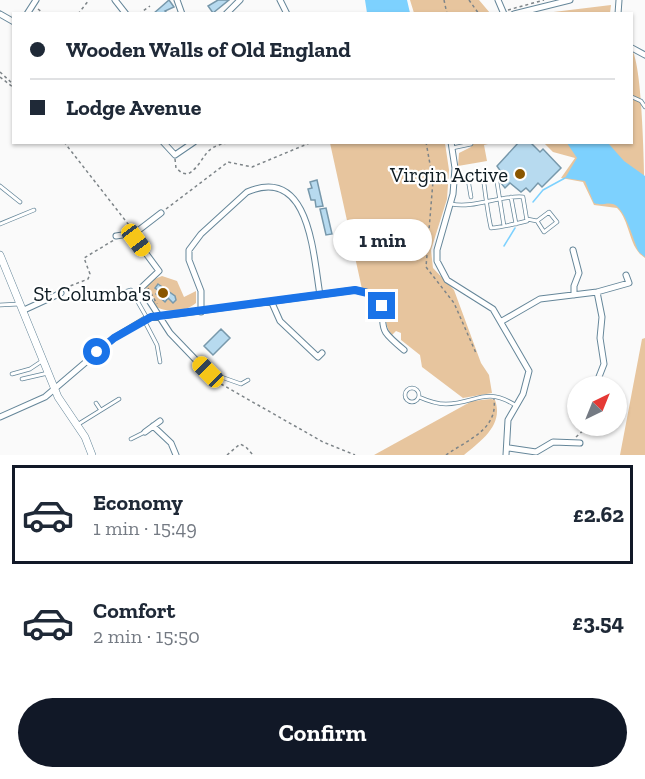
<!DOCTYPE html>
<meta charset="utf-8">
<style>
body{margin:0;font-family:"Zilla Slab",serif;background:#f6f6f7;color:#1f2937;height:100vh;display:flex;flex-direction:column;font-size:22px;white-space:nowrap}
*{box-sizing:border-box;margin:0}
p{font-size:20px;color:#747a83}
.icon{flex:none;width:33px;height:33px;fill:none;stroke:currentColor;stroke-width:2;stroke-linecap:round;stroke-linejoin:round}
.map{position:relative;height:455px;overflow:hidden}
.panel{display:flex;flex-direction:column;background:#fff;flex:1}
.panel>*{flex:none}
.hud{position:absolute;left:12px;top:12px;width:621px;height:132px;border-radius:0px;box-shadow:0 2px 4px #0004;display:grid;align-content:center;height:132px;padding:0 18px;background:#fff}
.needle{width:39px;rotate:43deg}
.controls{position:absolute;left:567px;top:376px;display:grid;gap:12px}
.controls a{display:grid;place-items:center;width:60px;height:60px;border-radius:50%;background:#fff;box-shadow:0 2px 4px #0004;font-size:30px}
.end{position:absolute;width:27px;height:27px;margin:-14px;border:8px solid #1a73e8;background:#fff;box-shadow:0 0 0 3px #fff}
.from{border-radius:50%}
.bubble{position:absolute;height:42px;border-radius:21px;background:#fff;box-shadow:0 2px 4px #0004;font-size:20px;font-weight:700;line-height:42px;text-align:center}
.car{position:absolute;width:18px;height:36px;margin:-18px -9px;border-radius:8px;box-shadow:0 0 4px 2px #0007;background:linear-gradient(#f5c518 24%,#345 0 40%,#f5c518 0 76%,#345 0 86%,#f5c518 0)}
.hud b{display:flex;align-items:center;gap:21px;height:57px;font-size:22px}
.hud b+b{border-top:2px solid #e0e1e3}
.hud i{width:15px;height:15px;background:#1f2937}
ul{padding:10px 0 0;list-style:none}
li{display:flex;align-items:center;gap:18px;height:99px;margin:0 12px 9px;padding:0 6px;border:3px solid transparent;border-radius:0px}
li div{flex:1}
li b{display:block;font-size:22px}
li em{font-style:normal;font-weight:700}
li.active{border-color:#111827}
li>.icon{width:54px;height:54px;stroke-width:1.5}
.action{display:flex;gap:12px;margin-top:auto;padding:12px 18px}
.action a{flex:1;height:69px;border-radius:36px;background:#111827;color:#fff;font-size:24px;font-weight:700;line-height:69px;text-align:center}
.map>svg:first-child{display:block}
</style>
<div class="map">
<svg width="645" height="455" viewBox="0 0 645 455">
<rect width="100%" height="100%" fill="#fafafa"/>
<path fill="#e7c59e" d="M410,0h69l11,13h-76z
M611,5l-1,8 -73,1z
M632,50c13,21 13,172 13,208 -17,-11 -14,-36 -28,-50l-23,-3 -11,-23 -22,-4 14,-20 -22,-6 -9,-9 88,-1z
M330,143h115l4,27 -2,29 -16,51 2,18 21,22 27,73 8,12 3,18 -29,5 -41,-31 -2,-12 -19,-15v-7l-5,-2 -4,4c-15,-17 7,-46 -30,-46z
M470,143h22l-8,2 3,16 -29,5 1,-13 12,-6z
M162,276l15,5 7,16 12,-6v12c-11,10 -34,10 -44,1l3,-5 -10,-11 5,-7z
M645,338v117h-25l22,-116z
M491,399l4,1c9,25 -14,41 -31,55h-90l98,-54z"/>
<path fill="#7dd1fe" d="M365,0h42l3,13h-43z
M567,143h41l16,18 21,15v81l-6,-5c-6,-11 -13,-44 -26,-48 -6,-2 -12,2 -19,-1l-9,-22 -20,-3 12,-20z"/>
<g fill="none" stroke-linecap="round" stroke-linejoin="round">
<path stroke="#7dd1fe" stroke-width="1.5" d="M533,202l10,-12 22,-12
M504,246l11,-18"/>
</g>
<path fill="#b7daef" stroke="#7798ab" stroke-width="1.5" d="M169,0l5,7 -9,4 3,3h-15z
M218,0h11l-16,13 -5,-7z
M519,142h11l10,10 3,-3 18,19 -19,19 -4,-4 -8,9 -4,-4 -5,4 -11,-9 -5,5 -4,-5 4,-5 -8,-12z
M317,180l6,26 -7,1 -1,-7h-4l-3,-11 4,-1 -2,-6z
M326,208l6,26 -6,1 -6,-26z
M158,284l17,12 1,4 -3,3 -5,-5 -3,4 -9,-8 3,-3 -4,-3z
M221,329l9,9 -17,17 -9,-9z"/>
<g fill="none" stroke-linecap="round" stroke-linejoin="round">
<defs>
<path id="service" d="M632,97l9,4 4,6
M452,148l19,-4
M0,186l20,16
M471,197l-3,-18 15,-4
M511,197l5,27
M451,204c23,5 48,-9 72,-7l4,24c-12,3 -24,6 -36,7 -4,-18 -6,-36 -8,-53l13,1 8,50
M527,219l10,2 7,11 13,-10 -8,-10 -12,9
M0,224l34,-14
M124,292l7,-2 16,28
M0,305l19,-1
M144,320l13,25 3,17
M210,373l31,11 7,-4
M12,374l18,-5 12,-8
M22,379l26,-6
M405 395a7 7 0 1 1 14 0a7 7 0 1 1-14 0Z
M419,397c9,4 17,7 27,7 29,0 39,-18 69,1
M96,403l4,6
M77,425l42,-26
M131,439l14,-7"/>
<path id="minor" d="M115,0l11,14
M177,0l5,14
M280,0l7,14
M498,0l6,14
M0,14l14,8
M27,14l9,-14
M226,14l14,-14
M514,14l56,-14
M618,14l1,-14
M632,48l13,7
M163,142l12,13 19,-13
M451,142l4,26 -2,26 -16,56v11l10,19 46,29 36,62 -6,23 -15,26 -2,35
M161,213l-26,20 1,7 23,31 -18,17 29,45 47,49
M116,236l19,-3
M573,250l6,23 -5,13v9
M272,303l8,18 38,36 4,-4
M24,310l37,-17
M201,312v-21l-12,-31v-10l12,-16 46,-42c63,-27 66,62 73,103
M502,321l38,-22 57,-7 32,-9 -3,-8
M595,387l9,-23 -4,-26 2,-21 -5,-25
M0,417l45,-20 69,-59 33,-20 208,-28 19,4 6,5c7,32 -6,26 24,51
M153,426l18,17 5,12
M145,432l15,-11
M509,448l27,4 17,-10 27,1"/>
<path id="tertiary" d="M0,255l58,142 27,40 7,18"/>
</defs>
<use href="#service" stroke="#658699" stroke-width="4.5"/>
<use href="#minor" stroke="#658699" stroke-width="7"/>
<use href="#tertiary" stroke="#658699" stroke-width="8"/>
<path stroke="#7d8488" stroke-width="1.5" stroke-dasharray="3 3" stroke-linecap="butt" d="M444,0l3,14
M469,0l10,14
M38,9l6,5
M508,10l36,-10
M78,14l11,-14
M139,14l11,-8
M0,72l14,13
M0,77l14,11
M64,142l68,87
M426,142l7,39 -7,86 28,36 22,50
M175,159l1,9 6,5 6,1c18,-11 13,-27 39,-31
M166,209l62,-47 24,5 60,-25
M65,288l23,-9 2,-5 -6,-16 30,-18
M148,288l9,16
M383,294l6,-2
M221,384l102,58 32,13
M576,437l12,-11
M227,455l13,-11 6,3 7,8
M446,455c21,-15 52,-25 48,-56"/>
<use href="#service" stroke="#fff" stroke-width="3"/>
<use href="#minor" stroke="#fff" stroke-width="5"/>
<use href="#tertiary" stroke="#fff" stroke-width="7"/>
</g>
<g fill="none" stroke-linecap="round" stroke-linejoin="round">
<path stroke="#1a73e8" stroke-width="8" d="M97,352l17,-14 37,-21 204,-27 21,5 6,11"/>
</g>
<g fill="#895600" stroke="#fff" stroke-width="2">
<circle cx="520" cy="174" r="6"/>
<circle cx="163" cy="293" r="6"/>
</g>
<g text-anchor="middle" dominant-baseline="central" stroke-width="4.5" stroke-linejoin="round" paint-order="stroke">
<g font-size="21" fill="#0e1b22" stroke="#fff" text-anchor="end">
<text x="508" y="174">Virgin Active</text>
<text x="151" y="293">St Columba's</text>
</g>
</g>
</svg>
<div class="controls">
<a><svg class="needle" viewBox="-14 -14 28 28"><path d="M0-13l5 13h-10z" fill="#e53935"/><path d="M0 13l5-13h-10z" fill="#747a83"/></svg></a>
</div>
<i class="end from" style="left:97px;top:352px"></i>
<i class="end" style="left:382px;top:306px"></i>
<div class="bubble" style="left:333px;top:219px;width:99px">1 min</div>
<i class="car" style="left:136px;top:240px;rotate:143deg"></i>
<i class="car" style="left:208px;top:372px;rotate:315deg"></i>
<div class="hud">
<b><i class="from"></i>Wooden Walls of Old England</b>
<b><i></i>Lodge Avenue</b>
</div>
</div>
<section class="panel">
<ul>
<li class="active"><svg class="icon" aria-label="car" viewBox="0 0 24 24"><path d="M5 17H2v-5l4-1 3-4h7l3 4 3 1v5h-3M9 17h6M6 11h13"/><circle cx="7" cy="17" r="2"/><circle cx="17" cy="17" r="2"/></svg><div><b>Economy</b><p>1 min · 15:49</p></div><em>£2.62</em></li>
<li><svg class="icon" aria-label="car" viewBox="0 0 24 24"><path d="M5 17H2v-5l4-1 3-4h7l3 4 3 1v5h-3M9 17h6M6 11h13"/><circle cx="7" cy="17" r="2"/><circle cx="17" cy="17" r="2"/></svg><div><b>Comfort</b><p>2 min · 15:50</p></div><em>£3.54</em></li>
</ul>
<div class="action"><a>Confirm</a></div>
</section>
